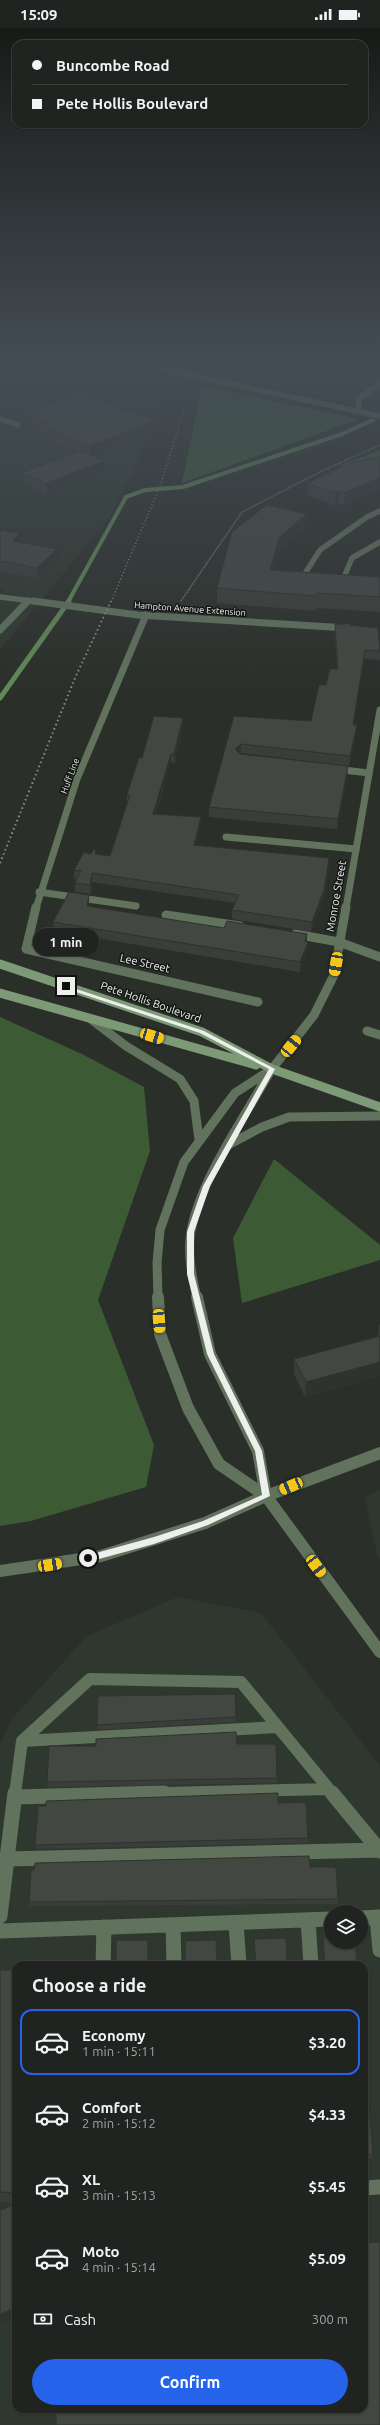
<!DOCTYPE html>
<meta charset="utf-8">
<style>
body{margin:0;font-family:Ubuntu,sans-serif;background:#2d2f2d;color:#f1f3f6;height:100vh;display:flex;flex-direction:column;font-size:15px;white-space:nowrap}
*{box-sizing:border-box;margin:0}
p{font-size:13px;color:#a2a4a5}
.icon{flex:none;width:22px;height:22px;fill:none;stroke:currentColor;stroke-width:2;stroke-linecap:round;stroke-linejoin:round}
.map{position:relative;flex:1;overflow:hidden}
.sheet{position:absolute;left:12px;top:1933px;width:356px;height:452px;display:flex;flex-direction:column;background:#202320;border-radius:12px;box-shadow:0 1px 3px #0004,0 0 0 1px #3d403e}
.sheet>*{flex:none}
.banner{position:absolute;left:12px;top:12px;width:356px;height:88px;border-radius:12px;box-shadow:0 1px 3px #0004,0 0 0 1px #3d403e;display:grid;align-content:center;height:88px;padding:0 20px;background:#202320}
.buttons{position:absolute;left:324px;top:1877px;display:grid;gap:8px}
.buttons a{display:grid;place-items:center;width:44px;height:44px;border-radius:50%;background:#202320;box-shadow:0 1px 3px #0004,0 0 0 1px #3d403e;font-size:20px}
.end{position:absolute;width:18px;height:18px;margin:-9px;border:5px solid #ecefec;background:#111;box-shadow:0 0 0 2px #111}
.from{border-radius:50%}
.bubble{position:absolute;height:28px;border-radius:14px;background:#202320;box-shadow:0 1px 3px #0004,0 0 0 1px #3d403e;font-size:13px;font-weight:600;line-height:28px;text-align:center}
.car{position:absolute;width:12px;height:24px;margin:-12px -6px;border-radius:5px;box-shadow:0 0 3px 1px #0007;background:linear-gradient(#f5c518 24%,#345 0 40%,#f5c518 0 76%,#345 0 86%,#f5c518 0)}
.banner b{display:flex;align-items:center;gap:14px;height:38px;font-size:15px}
.banner b+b{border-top:1px solid #3d403e}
.banner i{width:10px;height:10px;background:#f1f3f6}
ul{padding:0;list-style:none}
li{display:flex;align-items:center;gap:12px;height:66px;margin:0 8px 6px;padding:0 12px;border:2px solid transparent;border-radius:12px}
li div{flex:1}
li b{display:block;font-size:15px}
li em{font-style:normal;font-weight:600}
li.on{border-color:#2563eb}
li>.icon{width:36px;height:36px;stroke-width:1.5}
h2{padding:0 20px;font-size:18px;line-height:48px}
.pay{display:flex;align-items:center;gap:10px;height:44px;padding:0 20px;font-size:15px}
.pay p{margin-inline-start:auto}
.button{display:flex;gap:8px;margin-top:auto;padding:8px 20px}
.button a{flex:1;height:46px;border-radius:24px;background:#2563eb;color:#fff;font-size:16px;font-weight:600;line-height:46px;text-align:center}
.status{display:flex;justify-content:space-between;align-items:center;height:28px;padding:0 20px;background:#202320;direction:ltr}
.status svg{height:11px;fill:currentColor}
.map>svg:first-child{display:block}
</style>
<div class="status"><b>15:09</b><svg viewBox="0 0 49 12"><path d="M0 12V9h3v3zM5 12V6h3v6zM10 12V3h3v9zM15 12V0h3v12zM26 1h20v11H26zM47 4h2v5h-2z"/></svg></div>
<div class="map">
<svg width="380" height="2397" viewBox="0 0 380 2397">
<rect width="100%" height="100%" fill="#2b2f2a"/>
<path fill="#2f382e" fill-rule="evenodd" d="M31,333h35l101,39 -57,117 -110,133v-58l4,-2 -4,-1v-216z
M170,333h210v40l-9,5 -161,-33 -9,11 -39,11z
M380,1462v69l-3,-4 -12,-58z
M178,1569l83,16 119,153v659h-380v-680l11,-25 76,-84zM331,1884h30v30h-30zM16,1937h348v444h-348z"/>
<path fill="#3c5b34" d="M202,358l157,33 -177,64z
M380,422v13l-42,3z
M0,989l84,38 60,32 6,64 -52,149 56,145 -8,42 -115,34 -31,5z
M274,1131l106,86v15l-138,43 -9,-65z"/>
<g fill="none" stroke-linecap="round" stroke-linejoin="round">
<path stroke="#618a57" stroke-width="4" d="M68,574l58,-105 19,-7 38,-3 159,-53 31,-14"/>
<path stroke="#618a57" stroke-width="5" d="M0,670l69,-97"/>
<path stroke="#858884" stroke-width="1.5" stroke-dasharray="1 1" stroke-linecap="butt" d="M181,573l61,-89 80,-41 58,-26"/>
<path stroke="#61735d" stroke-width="5.5" d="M359,383v-12l21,-16
M0,391l18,6
M344,549l8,-19 28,-16
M27,574l1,-1"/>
<path stroke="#61735d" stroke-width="7" d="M0,602l28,-29
M335,741l34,4
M226,809l130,12
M39,864l97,14"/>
<path stroke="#61735d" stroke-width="9" d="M166,887l74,11
M295,906l44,8 41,15"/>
<path stroke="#61735d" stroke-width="12" d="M22,1713l256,-14
M15,1766l7,-53 68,-62 151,3 92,112
M125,1766l204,-5"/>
<path stroke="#61735d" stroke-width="15" d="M332,1765l48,58
M15,1769l149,-4
M7,1831l372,-9
M0,1888l15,-123
M377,1889l3,33
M361,1890l19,-1
M308,1892l3,45
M236,1895l3,42
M173,1897l1,40
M0,1903l331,-12
M103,1937l1,-38
M364,2160l16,-1"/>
<path stroke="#61735d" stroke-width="5.5" d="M314,547h-10l16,-25 47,-33 13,-6"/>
<path stroke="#61735d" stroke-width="7" d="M36,880l41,-129 69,-164
M346,880l34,-198"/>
<path stroke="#61735d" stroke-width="9" d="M36,879l-10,42 232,53
M367,1003l13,4
M272,1041l42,-54 20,-40 12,-68"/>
<path stroke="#61735d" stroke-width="12" d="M266,1468l114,-43"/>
<path stroke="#61735d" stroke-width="5.5" d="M128,333l14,3
M0,335l5,-2
M235,357l145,31
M0,569l40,5"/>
<path stroke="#61735d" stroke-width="7" d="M33,573l105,14 210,13"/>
<path stroke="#61735d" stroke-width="9" d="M92,992l34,26 54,33 14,22 5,39
M230,1116l32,-17 27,-10 91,-1
M158,1270l-1,-35 3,-33 24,-68 51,-69 37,-24
M197,1270c-5,-21 -10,-45 -6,-67 10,-53 53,-113 80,-161"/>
<path stroke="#61735d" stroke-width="12" d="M158,1269l2,37 28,74 31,56 47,32 114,156
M197,1269l13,57 48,97 8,45
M0,1543l101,-15 104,-33 61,-27"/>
<path stroke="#7d9a77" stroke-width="9" d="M0,936l202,68 70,37 108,38
M0,965l256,72"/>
<path stroke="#8b8f8b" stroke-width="1.5" stroke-dasharray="1 2.5" stroke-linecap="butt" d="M111,574l49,-116 22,-69 9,-56"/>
<path stroke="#8b8f8b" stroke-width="2" stroke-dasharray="1.5 3" stroke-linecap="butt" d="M0,835l75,-185 36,-77"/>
<path stroke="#61735d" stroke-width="5.5" d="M142,336l93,21"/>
</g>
<path fill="#3a3d39" d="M250,333h105v5l-79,14z
M26,385l129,8v11l-63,24 13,5v10l-58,23 -25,-11 -1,-10 57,-22 -39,-15v-8l-12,-5z
M380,429v32l-36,16 -6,-2 -3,3 -28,-11 1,-12z
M306,486l-1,14 -26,24 -5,18 106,7v35l-63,-4 -1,3 -99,-8v-15z
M0,502l21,12 36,7 1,11 -21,18 -37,-6z
M335,596l45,23v13l-16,-1 -11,66 3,9 -7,32 -108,-13 -1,1 107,22 -10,53 -128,-12v-10l25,-91 77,5 15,-36 11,-16 -2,-36z
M183,698l-8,37 -4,-1 -15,52 45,3v9l-5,19 133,13v9l-5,32 -13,33 -79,-13v-9l3,-7 -143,-21 -1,12 -16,-2v-9l2,-3 -3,-1v-9l22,-20v4l14,2 17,-53v-8l15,-37z
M89,867v12l135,21 83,6v17l-7,21 -246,-41 -1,-9z
M380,1296v52l-75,21 -11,-23v-15l84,-23 1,-11z
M236,1689v5l-139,8v-5z
M237,1716l40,34v5l-230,4v-5z
M278,1775l30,35v5l-272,6 -1,-4z
M310,1839l28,32 -1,5 -307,2 -1,-4z
M323,1909l34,28h-33l-1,-24z
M0,1942h16v233l-16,-1z
M364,2020l9,106 -1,4h-8z"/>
<path fill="#2f322e" d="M318,333h37v5l-79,14 1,-12z
M17,346v8l-17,7v-9z
M155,393v11l-65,24v-10z
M105,433v10l-58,23 -1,-11z
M380,449v12l-36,16 1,-12z
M339,463l-1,12 -3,3 1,-13z
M306,486l-1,14 -26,24 -9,32v-14l9,-32z
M20,505l1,10 -8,-2z
M57,521l1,11 -21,18v-10z
M365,622l-1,9 -12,75 1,-9z
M183,690v8l-8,37 -1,-9z
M357,697l-1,9 -7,32 1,-10z
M241,716v9l-6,5v-9z
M171,726v8l-18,60v-8z
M348,738l-1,10 -10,53 1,-10z
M201,789v9l-7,28v-9z
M329,830v9l-5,32 -13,33 1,-10z
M92,845v9l-1,12 -1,-9z
M89,867v9l-2,12v-10z
M307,906v9l-2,-2z
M308,914l-1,9 -7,21v-10z
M380,1334v14l-75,21 1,-15z
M16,2280v10l-16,6v-10z"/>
<path fill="#434742" stroke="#2f322e" d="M266,333h52l-41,7z
M0,340l17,6 -17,6z
M80,365l75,28 -65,25 -51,-21 10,-3 -23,-9z
M80,423l25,10 -59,22 -25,-10z
M380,429v20l-35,16 -6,-2 -3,2 -28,-10 42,-20z
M267,477l39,9 -27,24 -9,32 110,7v20l-63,-4v3l-100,-8 15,-56z
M0,502l20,3 -7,8 44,8 -20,19 -37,-7z
M335,596l43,4 2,23 -15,-1 -12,75h4l-7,31 -109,-12 -6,5 5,5 108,12 -10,53 -129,-12 25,-91 77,5 8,-36h7l4,-16h8z
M154,688l29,2 -9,36h-3l-18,60 48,3 -7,28 135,13 -5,32 -12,32 -80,-12 7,-15 -147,-22 -2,12 -15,-2 6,-12 -7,-1 10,-18 7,2 3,-5 2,1 -1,4 15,2 20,-61h-3l12,-38 3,1z
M69,864l20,3 -2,11 137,22 3,-7 80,13 -2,7 3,1 -8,20 -247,-40z
M380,1308v26l-74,20 -12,-23z
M235,1666l1,23 -139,8 1,-29z
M236,1704l1,12h39l1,34 -230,4 2,-36h47v-7z
M278,1765v10l28,-1 2,36 -273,7 3,-39h8v-5z
M309,1828l1,11h26l2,32 -309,3 2,-32h3l1,-7z
M323,1909h8v5h24l2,23h-32z
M286,1910l1,27h-31l-2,-26z
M116,1912h32v25h-32z
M216,1912l1,25h-32v-24z
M0,1942h16v223l-16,-1z
M364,2020l9,106h-9z
M16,2176v104l-16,6v-104z
M380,2214v183h-324v-16h308v-166z"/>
<linearGradient id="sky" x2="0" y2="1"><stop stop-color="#181a17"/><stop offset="0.5" stop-color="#444d55"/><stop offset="1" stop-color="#444d55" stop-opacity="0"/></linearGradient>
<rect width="380" height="669" fill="url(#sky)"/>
<path fill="#ecefec" d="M64,957l140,46 71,38 -65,117 -16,46v42l20,80 48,97 8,45 -62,29 -54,19 -66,18 -3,-1v-5l69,-19 49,-16 59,-26 -7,-44 -48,-97 -20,-80v-42l16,-46 66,-117 -69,-36 -136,-45z"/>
<g text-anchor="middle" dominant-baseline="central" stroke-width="3" stroke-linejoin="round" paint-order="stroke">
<g font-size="9" fill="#ecefec" stroke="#151714">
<text transform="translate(190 581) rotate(4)">Hampton Avenue Extension</text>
<text transform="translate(70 748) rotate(-69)">Huff Line</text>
</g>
<g font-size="11" fill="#ecefec" stroke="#151714">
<text transform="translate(336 868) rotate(-80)">Monroe Street</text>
<text transform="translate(145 935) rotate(13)">Lee Street</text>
<text transform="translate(151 974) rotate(19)">Pete Hollis Boulevard</text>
</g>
</g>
</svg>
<div class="buttons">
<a><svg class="icon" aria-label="layers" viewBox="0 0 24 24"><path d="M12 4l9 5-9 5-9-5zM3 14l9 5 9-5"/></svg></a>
</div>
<i class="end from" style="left:88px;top:1530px"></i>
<i class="end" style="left:66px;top:958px"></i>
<div class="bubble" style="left:33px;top:900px;width:66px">1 min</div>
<i class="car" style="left:336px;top:936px;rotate:190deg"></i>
<i class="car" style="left:152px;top:1008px;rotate:106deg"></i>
<i class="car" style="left:291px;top:1018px;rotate:39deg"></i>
<i class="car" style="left:159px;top:1293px;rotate:176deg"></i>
<i class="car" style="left:291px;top:1458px;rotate:247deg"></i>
<i class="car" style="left:50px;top:1537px;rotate:81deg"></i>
<i class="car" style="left:316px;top:1538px;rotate:143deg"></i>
<div class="banner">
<b><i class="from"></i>Buncombe Road</b>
<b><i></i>Pete Hollis Boulevard</b>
</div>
<section class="sheet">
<h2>Choose a ride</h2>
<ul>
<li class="on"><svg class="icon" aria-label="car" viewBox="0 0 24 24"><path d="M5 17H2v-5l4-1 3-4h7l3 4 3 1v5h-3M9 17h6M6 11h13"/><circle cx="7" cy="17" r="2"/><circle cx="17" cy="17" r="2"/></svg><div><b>Economy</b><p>1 min · 15:11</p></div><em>$3.20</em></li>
<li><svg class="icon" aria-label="car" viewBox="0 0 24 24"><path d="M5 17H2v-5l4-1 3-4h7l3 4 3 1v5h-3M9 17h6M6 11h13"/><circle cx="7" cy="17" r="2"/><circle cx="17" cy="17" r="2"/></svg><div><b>Comfort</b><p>2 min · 15:12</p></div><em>$4.33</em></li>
<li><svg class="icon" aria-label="car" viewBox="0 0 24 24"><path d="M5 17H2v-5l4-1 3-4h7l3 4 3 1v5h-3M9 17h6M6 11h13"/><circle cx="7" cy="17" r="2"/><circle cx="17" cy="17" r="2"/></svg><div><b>XL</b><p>3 min · 15:13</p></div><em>$5.45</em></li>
<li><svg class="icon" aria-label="car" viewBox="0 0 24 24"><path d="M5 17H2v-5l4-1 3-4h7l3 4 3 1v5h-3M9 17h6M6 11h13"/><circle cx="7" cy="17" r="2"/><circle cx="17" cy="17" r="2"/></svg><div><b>Moto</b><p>4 min · 15:14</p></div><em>$5.09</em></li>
</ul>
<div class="pay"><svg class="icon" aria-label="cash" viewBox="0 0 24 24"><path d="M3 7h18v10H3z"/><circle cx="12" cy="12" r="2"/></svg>Cash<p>300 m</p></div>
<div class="button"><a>Confirm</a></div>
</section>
</div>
